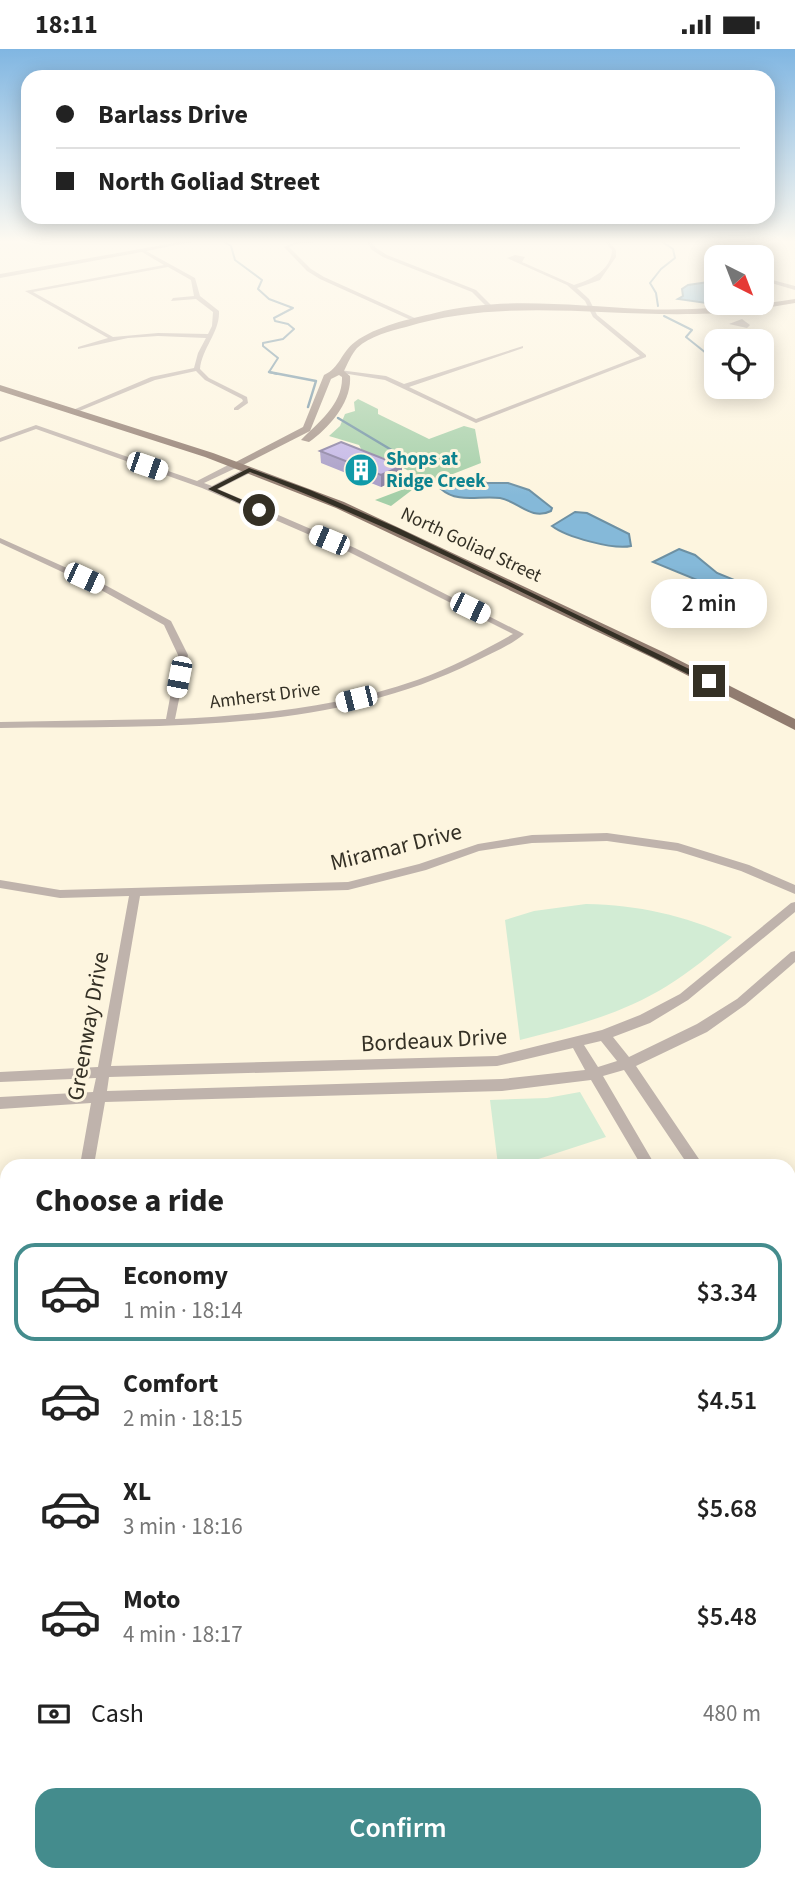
<!DOCTYPE html>
<meta charset="utf-8">
<style>
body{margin:0;font-family:"Source Sans 3",sans-serif;background:#f2f2f2;color:#222;height:100vh;display:flex;flex-direction:column;font-size:26px;white-space:nowrap}
*{box-sizing:border-box;margin:0}
p{font-size:23px;color:#767676}
.icon{flex:none;width:38px;height:38px;fill:none;stroke:currentColor;stroke-width:2;stroke-linecap:round;stroke-linejoin:round}
.map{position:relative;flex:1;overflow:hidden}
.sheet{position:absolute;left:0px;top:1110px;width:796px;height:723px;display:flex;flex-direction:column;background:#fff;border-radius:21px 21px 0 0;box-shadow:0 4px 18px #0003}
.sheet>*{flex:none}
.banner{position:absolute;left:21px;top:21px;width:754px;height:154px;border-radius:21px;box-shadow:0 4px 18px #0003;display:grid;align-content:center;height:154px;padding:0 35px;background:#fff}
.needle{width:46px;rotate:138deg}
.controls{position:absolute;left:704px;top:196px;display:grid;gap:14px}
.controls a{display:grid;place-items:center;width:70px;height:70px;border-radius:14px;background:#fff;box-shadow:0 4px 18px #0003;font-size:35px}
.end{position:absolute;width:32px;height:32px;margin:-16px;border:9px solid #343025;background:#fff;box-shadow:0 0 0 4px #fff}
.from{border-radius:50%}
.bubble{position:absolute;height:49px;border-radius:21px;background:#fff;box-shadow:0 4px 18px #0003;font-size:23px;font-weight:600;line-height:49px;text-align:center}
.car{position:absolute;width:21px;height:42px;margin:-21px -10px;border-radius:9px;box-shadow:0 0 5px 2px #0007;background:linear-gradient(#fff 24%,#345 0 40%,#fff 0 76%,#345 0 86%,#fff 0)}
.banner b{display:flex;align-items:center;gap:24px;height:66px;font-size:26px}
.banner b+b{border-top:2px solid #e0e0e0}
.banner i{width:18px;height:18px;background:#222}
ul{padding:0;list-style:none}
li{display:flex;align-items:center;gap:21px;height:98px;margin:0 14px 10px;padding:0 21px;border:4px solid transparent;border-radius:21px}
li div{flex:1}
li b{display:block;font-size:26px}
li em{font-style:normal;font-weight:600}
li.current{border-color:#448c8d}
li>.icon{width:63px;height:63px;stroke-width:1.5}
h2{padding:0 35px;font-size:32px;line-height:84px}
.pay{display:flex;align-items:center;gap:18px;height:77px;padding:0 35px;font-size:26px}
.pay p{margin-inline-start:auto}
.primary-button{display:flex;gap:14px;margin-top:auto;padding:14px 35px}
.primary-button a{flex:1;height:80px;border-radius:21px;background:#448c8d;color:#fff;font-size:28px;font-weight:600;line-height:80px;text-align:center}
.status{display:flex;justify-content:space-between;align-items:center;height:49px;padding:0 35px;background:#fff;direction:ltr}
.status svg{height:19px;fill:currentColor}
.map>svg:first-child{display:block}
</style>
<div class="status"><b>18:11</b><svg viewBox="0 0 49 12"><path d="M0 12V9h3v3zM5 12V6h3v6zM10 12V3h3v9zM15 12V0h3v12zM26 1h20v11H26zM47 4h2v5h-2z"/></svg></div>
<div class="map">
<svg width="795" height="1831" viewBox="0 0 795 1831">
<rect width="100%" height="100%" fill="#fdf5df"/>
<path fill="#d2ecd4" d="M586,855c52,1 98,11 146,33 -21,17 -42,35 -65,49 -45,28 -95,41 -147,54l-15,-120 29,-9z
M580,1043l26,45 -86,28h-22l-8,-65 57,-2z
M602,1825h89l1,6h-101z"/>
<path fill="#a4cfa8" d="M358,350l20,10v5l51,25 35,-13 11,3 6,34 -69,27 -21,16 -16,-6 37,-14 -3,-15 -27,-14 -17,-1 -6,-11 -30,-9 11,-10 5,-12 10,-3 -1,-9z"/>
<path fill="#85b9d9" stroke="#6d90a3" stroke-width="2" d="M716,232v22h12l-1,3 -49,-7 5,-3 -1,-7 6,-4z
M469,428l18,6h21l21,7 23,18 -1,3c-20,10 -33,-10 -51,-13 -20,-3 -42,6 -59,-9z
M575,463l12,1 42,21 2,12c-17,4 -65,-9 -79,-20z
M679,500l16,6 22,18 32,13 -8,7 -10,1 -78,-32z"/>
<g fill="none" stroke-linecap="round" stroke-linejoin="round">
<path stroke="#6d90a3" stroke-width="2" d="M220,190l11,7 4,14 27,20 -4,9 11,10 24,9 -19,10 1,3 13,3 6,5 -11,10 -20,4v3l15,12 -9,14 8,2
M658,190l15,10 2,9 -14,11 -11,14 6,10 2,13
M664,267l28,14 -6,7 30,24"/>
<path stroke="#6d90a3" stroke-width="2.5" d="M269,323l47,9 -8,26
M338,369l82,49"/>
<path fill="#bfb3ac" fill-rule="evenodd" d="M196,190h12l-62,12 49,27 5,18 19,15c1,21 -17,37 -19,58l9,9 38,19 1,6 -10,7h-4v-2l9,-7 -1,-2 -37,-19 -9,-9 -41,9 -78,32h-4v-2l78,-33 43,-9 4,-15 8,-15 -48,-2 -30,2 -50,11v-2l30,-9 -83,-47 139,-26 -22,-13 -142,26v-4zM168,218l23,13 3,16 -21,2 -2,3 25,-2 17,13 -1,14 -4,8 -50,-1 -45,4 -80,-45z
M319,190h23l-45,5 -8,3 22,22 13,8 93,42v2h-4l-93,-42 -13,-8 -23,-24 12,-5z
M365,190h5l6,9 11,7 89,35 18,18 -5,1 -17,-17 -89,-35 -11,-7z
M602,190h5l9,11v7l-16,23 -23,8 12,11 8,16 49,40v2l-170,66 -91,-43 -49,-8 3,-2 47,6 18,8 119,-38v2l-114,39 67,32 164,-63 -47,-39 -8,-16 -18,-16 -60,-27 8,-3 10,2 -3,5 52,23c16,-5 37,-14 38,-35z
M708,190h6l22,18h-5z
M761,228l34,9v4l-34,-10z
M742,270l8,6 -3,3 -18,-4z
M36,376l161,56 35,-18h6v4l-34,16 8,3 34,-18h6v4l-34,17 137,59 169,86c-14,12 -34,20 -50,28 -145,72 -317,64 -474,66v-6l166,-3 12,-64 -14,-30 -63,-35 -101,-47v-5l107,48 64,35 17,34 -13,64c82,-4 165,-12 242,-39 34,-12 65,-29 96,-46l-164,-82 -147,-64 -166,-59 -36,13v-4z
M607,784l71,10 71,22 46,20v9l-54,-23 -64,-20 -70,-10 -75,2 -53,8 -53,19 -78,20 -208,6 -29,170 386,-10 105,-26 38,-15 40,-21 111,-91 4,-1v10l-107,88 -38,23 -37,14 16,20 68,-33 40,-25 54,-47 4,-1v11l-50,43 -38,27 -71,34 67,99h-15l-64,-95 -21,6 52,89h-14l-50,-85 -89,11 -397,11 -11,63h-14l11,-62 -91,6v-12l93,-5 3,-14 -96,4v-10l98,-5 31,-171 -69,2 -60,-10v-8l60,10 288,-8 71,-18 59,-20 54,-9zM601,992l16,20 -19,6 -14,-22zM573,999l12,22 -83,9 -395,12 2,-14 388,-11z
M789,1242l6,2v20l-6,-3z
M789,1303l6,3v20l-6,-2z
M7,1304v16l-7,1v-16z
M795,1464v19l-6,2v-19z
M7,1544v55l-7,4v-56z
M0,1644h7v20h-7z
M749,1825h22l2,6h-22z"/>
<path fill="#a49389" fill-rule="evenodd" d="M795,250v4c-34,6 -67,11 -101,11 -98,2 -193,-16 -288,13 -16,4 -36,9 -49,21 -6,7 -9,15 -13,23l6,5c2,26 -21,52 -41,66l-8,-2c17,-17 42,-36 41,-63l-3,-2 -8,4 -21,52 -71,36 -9,-2 73,-38 21,-52c16,-7 17,-23 31,-33 21,-16 55,-23 80,-29 67,-17 139,-7 207,-4 52,2 102,-2 153,-10z"/>
<path fill="#917c70" fill-rule="evenodd" d="M0,336l213,68 131,49 319,150 132,67v11l-142,-72 -317,-150 -131,-51 -205,-66z"/>
</g>
<path fill="#a79cc7" d="M320,402l82,26 -21,10 -60,-24z"/>
<path fill="#887fa2" d="M402,417v11l-21,10v-12z"/>
<path fill="#c2b5e7" stroke="#887fa2" stroke-width="2" d="M341,393l61,24 -21,9 -61,-24z"/>
<linearGradient id="sky" x2="0" y2="1"><stop stop-color="#80b6e2"/><stop offset="0.43" stop-color="#fefaf1"/><stop offset="1" stop-color="#fefaf1" stop-opacity="0"/></linearGradient>
<rect width="795" height="447" fill="url(#sky)"/>
<path fill="#343025" d="M249,419l61,22 88,38 316,153 -8,2c-150,-73 -300,-152 -456,-211l-33,17 44,19 -2,4 -51,-23z"/>
<defs>
<symbol id="building-disc" viewBox="-11 -11 22 22"><circle r="9.5" fill="#0f9aa8" stroke="#fdf5df"/><path d="M-4-6H4V6H1V3H-1V6H-4ZM-2.5-4.3h1.7v1.8h-1.7ZM.8-4.3h1.7v1.8H.8ZM-2.5-1h1.7V.8h-1.7ZM.8-1h1.7V.8H.8Z" fill="#fff"/></symbol>
</defs>
<g fill-rule="evenodd">
<use href="#building-disc" x="342" y="402" width="38" height="38"/>
</g>
<g text-anchor="middle" dominant-baseline="central" stroke-width="6" stroke-linejoin="round" paint-order="stroke">
<g font-size="19" font-weight="bold" fill="#0d838f" stroke="#fdf5df" text-anchor="start">
<text x="386" y="410">Shops at<tspan x="386" dy="22">Ridge Creek</tspan></text>
</g>
<g font-size="19" fill="#343025" stroke="#fdf5df">
<text transform="translate(471 496) rotate(25)">North Goliad Street</text>
<text transform="translate(265 647) rotate(-7)">Amherst Drive</text>
</g>
<g font-size="23" fill="#343025" stroke="#fdf5df">
<text transform="translate(396 798) rotate(-14)">Miramar Drive</text>
<text transform="translate(88 977) rotate(-80)">Greenway Drive</text>
<text transform="translate(434 991) rotate(-3)">Bordeaux Drive</text>
</g>
</g>
</svg>
<div class="controls">
<a><svg class="needle" viewBox="-14 -14 28 28"><path d="M0-13l5 13h-10z" fill="#e53935"/><path d="M0 13l5-13h-10z" fill="#767676"/></svg></a>
<a><svg class="icon" aria-label="locate" viewBox="0 0 24 24"><circle cx="12" cy="12" r="6"/><path d="M12 2v4M12 18v4M2 12h4M18 12h4"/></svg></a>
</div>
<i class="end from" style="left:259px;top:461px"></i>
<i class="end" style="left:709px;top:632px"></i>
<div class="bubble" style="left:651px;top:530px;width:116px">2 min</div>
<i class="car" style="left:147px;top:417px;rotate:109deg"></i>
<i class="car" style="left:329px;top:491px;rotate:293deg"></i>
<i class="car" style="left:84px;top:529px;rotate:115deg"></i>
<i class="car" style="left:470px;top:559px;rotate:116deg"></i>
<i class="car" style="left:179px;top:628px;rotate:191deg"></i>
<i class="car" style="left:356px;top:650px;rotate:256deg"></i>
<div class="banner">
<b><i class="from"></i>Barlass Drive</b>
<b><i></i>North Goliad Street</b>
</div>
<section class="sheet">
<h2>Choose a ride</h2>
<ul>
<li class="current"><svg class="icon" aria-label="car" viewBox="0 0 24 24"><path d="M5 17H2v-5l4-1 3-4h7l3 4 3 1v5h-3M9 17h6M6 11h13"/><circle cx="7" cy="17" r="2"/><circle cx="17" cy="17" r="2"/></svg><div><b>Economy</b><p>1 min · 18:14</p></div><em>$3.34</em></li>
<li><svg class="icon" aria-label="car" viewBox="0 0 24 24"><path d="M5 17H2v-5l4-1 3-4h7l3 4 3 1v5h-3M9 17h6M6 11h13"/><circle cx="7" cy="17" r="2"/><circle cx="17" cy="17" r="2"/></svg><div><b>Comfort</b><p>2 min · 18:15</p></div><em>$4.51</em></li>
<li><svg class="icon" aria-label="car" viewBox="0 0 24 24"><path d="M5 17H2v-5l4-1 3-4h7l3 4 3 1v5h-3M9 17h6M6 11h13"/><circle cx="7" cy="17" r="2"/><circle cx="17" cy="17" r="2"/></svg><div><b>XL</b><p>3 min · 18:16</p></div><em>$5.68</em></li>
<li><svg class="icon" aria-label="car" viewBox="0 0 24 24"><path d="M5 17H2v-5l4-1 3-4h7l3 4 3 1v5h-3M9 17h6M6 11h13"/><circle cx="7" cy="17" r="2"/><circle cx="17" cy="17" r="2"/></svg><div><b>Moto</b><p>4 min · 18:17</p></div><em>$5.48</em></li>
</ul>
<div class="pay"><svg class="icon" aria-label="cash" viewBox="0 0 24 24"><path d="M3 7h18v10H3z"/><circle cx="12" cy="12" r="2"/></svg>Cash<p>480 m</p></div>
<div class="primary-button"><a>Confirm</a></div>
</section>
</div>
